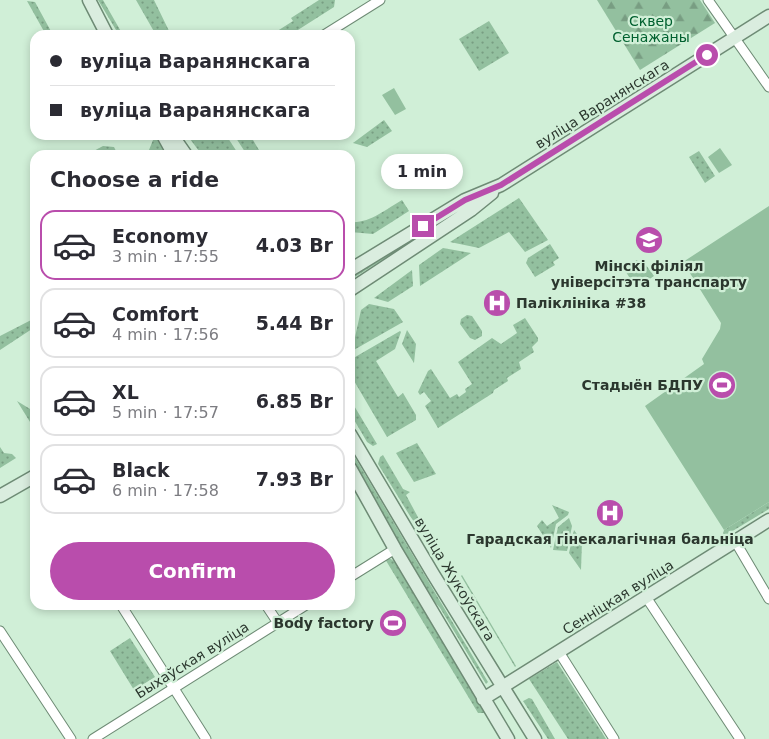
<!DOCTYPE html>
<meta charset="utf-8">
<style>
body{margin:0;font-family:"DejaVu Sans",sans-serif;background:#f7f7f7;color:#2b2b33;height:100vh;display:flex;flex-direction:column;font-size:19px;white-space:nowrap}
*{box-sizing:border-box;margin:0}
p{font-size:16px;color:#7c7c81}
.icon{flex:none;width:28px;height:28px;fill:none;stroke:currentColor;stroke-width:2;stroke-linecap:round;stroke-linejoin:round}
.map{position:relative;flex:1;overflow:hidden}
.drawer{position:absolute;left:30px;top:150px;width:325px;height:460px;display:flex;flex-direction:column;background:#fff;border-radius:15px;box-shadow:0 2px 8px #0003}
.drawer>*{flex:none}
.top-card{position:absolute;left:30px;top:30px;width:325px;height:110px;border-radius:15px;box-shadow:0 2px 8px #0003;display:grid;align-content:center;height:110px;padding:0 20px;background:#fff}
.end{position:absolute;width:22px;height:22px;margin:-11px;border:6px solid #b94dac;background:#fff;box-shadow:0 0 0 2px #fff}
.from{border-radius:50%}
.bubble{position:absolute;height:35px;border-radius:18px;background:#fff;box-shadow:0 2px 8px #0003;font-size:16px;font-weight:700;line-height:35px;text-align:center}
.top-card b{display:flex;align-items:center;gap:18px;height:48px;font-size:19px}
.top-card b+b{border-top:1px solid #e1e1e2}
.top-card i{width:12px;height:12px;background:#2b2b33}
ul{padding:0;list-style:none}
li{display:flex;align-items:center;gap:15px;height:70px;margin:0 10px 8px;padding:0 10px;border:2px solid #e1e1e2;border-radius:15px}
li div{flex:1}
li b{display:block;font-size:19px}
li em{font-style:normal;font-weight:700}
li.active{border-color:#b94dac}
li>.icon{width:45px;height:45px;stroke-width:1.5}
h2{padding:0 20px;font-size:22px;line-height:60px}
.primary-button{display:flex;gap:10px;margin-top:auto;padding:10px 20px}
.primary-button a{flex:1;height:58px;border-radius:30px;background:#b94dac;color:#fff;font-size:20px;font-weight:700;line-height:58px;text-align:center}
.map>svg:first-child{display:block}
</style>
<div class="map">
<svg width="769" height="739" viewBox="0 0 769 739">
<defs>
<pattern id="grass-dots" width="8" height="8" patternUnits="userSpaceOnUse" patternTransform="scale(1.25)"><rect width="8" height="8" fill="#93c09f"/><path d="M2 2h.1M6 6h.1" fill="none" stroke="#789d82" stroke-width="1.8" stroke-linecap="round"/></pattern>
<pattern id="forest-firs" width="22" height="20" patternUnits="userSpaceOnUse" patternTransform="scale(1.25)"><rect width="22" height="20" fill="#93c09f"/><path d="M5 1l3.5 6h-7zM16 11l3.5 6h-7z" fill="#789d82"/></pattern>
</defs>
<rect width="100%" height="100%" fill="#d0efd7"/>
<path fill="url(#grass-dots)" d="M98,0h5l20,35h-4z
M136,0h18l17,35h-15z
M319,0h16l-1,7 -44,28h-19l22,-14 -2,-3z
M27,1l8,1 18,33h-7z
M489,21l20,32 -30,18 -20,-32z
M384,120l8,11 -25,16 -14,-4z
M155,135h2l11,20h-21z
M187,135h39l13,20h-37z
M234,135h16l12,20h-15z
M103,146l11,1 4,8h-27l-1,-2z
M699,151l16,25 -10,7 -16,-26z
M519,198l29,42 -23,12 -16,-20 -30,16 -29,-6z
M402,200l7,11 -36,23 -23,-2v-10c19,2 36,-13 52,-22z
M467,205l1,2 -118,73v-3z
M550,244l9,14 -6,4 2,3 -20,12 -9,-14 2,-5z
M443,248l28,5 -51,33 -1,-21z
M637,260l2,3 4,-2 11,15 -18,12 -10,-16 6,-5 -2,-3z
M412,270l1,16 -25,16 -14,-4z
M369,304l25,5 9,13 -51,29 9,-41z
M467,315l5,1 10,15v5l-7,4 -5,-2 -10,-14 1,-5z
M35,318v9l-35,23v-14z
M525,318l13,20v3l-6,6 2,5 -15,10 2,7 -14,9 1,3 -14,9 -1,3 -55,35 -13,-22 6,-5 -7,-9 -4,3 -2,-3 10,-21 3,-2 19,29 7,-4 2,3 7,-5 -1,-3 7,-5 -14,-22 34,-24 9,6 16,-11 -4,-8z
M407,330l9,14 -2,19 -12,-19z
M400,331l1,1 -6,17 -19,12 22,36 5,-4 13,22v5l-29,17 -37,-63v-14z
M350,399l27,45 -4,2 -6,-4 -17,-29z
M17,401l18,11v18z
M417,443l19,31 -22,8 -18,-29z
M0,447l4,6 8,1 4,4 -16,10z
M350,449l138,233 -2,2 -46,-76 -9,-10 -81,-139z
M383,455l20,34 7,3 -4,3 27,50 -2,1 -21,-30 -32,-52 2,-7z
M769,502v7l-43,26 -3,-1 1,-4z
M552,505l17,7 -1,3 -12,9 -5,24 -14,-22 5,-6 5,6 12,-8z
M569,518l3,8 -5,25 -14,-1 5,-23z
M574,530l8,11 -1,29 -12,-17z
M385,559h6l5,4 91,150h-9z
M462,575l54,91 -1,1 -54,-91z
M130,638l25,39 -21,13 -24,-39z
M557,662l49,77h-38l-39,-60z
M529,698l3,1 23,40h-7l-25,-38z"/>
<path fill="url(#forest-firs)" d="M597,0h103l15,23 -75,47z"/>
<path fill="#93c09f" d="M394,88l12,21 -11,6 -13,-20z
M720,148l12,17 -13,8 -11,-16z
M769,206v296l-45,28 -79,-124 59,-42 -2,-5 18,-30 1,-6 -38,-61z"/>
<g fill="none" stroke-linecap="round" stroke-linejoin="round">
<defs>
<path id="street" d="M708,0l61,87
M324,35l56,-35
M735,541l34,58
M350,577l45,-28
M646,597l94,142
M121,605l85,134
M266,605l12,18
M0,631l71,108
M559,652l55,87
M93,739l213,-134"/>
<path id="secondary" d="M89,0l18,35
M163,135l11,20
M172,135l14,20
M350,270l115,-70 36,-15 268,-169
M350,290l121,-80 21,-17
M350,434l83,140 102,165
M350,468l45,81 113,190
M0,496l35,-20
M483,699l286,-179"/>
</defs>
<use href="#street" stroke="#6e8b75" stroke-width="11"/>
<use href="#secondary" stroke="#6e8b75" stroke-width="15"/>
<use href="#street" stroke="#fff" stroke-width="9"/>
<use href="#secondary" stroke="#daeddf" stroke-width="12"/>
</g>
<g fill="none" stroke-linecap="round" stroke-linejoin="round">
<path stroke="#b94dac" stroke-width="6" d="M423,226l42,-26 36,-15 206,-130"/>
</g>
<defs>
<symbol id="university-disc" viewBox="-11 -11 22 22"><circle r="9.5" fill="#b94dac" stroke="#d0efd7"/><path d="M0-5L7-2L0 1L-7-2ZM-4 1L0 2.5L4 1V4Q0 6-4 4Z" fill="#fff"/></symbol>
<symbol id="hospital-disc" viewBox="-11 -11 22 22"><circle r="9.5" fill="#b94dac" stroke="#d0efd7"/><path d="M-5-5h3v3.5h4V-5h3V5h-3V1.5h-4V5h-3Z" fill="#fff"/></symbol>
<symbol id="stadium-disc" viewBox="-11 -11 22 22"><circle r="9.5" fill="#b94dac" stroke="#d0efd7"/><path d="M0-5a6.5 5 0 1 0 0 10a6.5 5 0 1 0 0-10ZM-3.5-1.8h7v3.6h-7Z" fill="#fff"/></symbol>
</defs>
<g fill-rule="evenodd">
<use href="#university-disc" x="633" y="224" width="32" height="32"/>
<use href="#hospital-disc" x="481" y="287" width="32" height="32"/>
<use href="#stadium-disc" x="706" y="369" width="32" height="32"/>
<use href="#hospital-disc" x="594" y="497" width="32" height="32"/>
<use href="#stadium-disc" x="377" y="607" width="32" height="32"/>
</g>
<g text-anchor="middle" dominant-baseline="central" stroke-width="4.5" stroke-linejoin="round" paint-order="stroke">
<g font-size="14" fill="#00602f" stroke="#d0efd7">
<text x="651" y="21">Сквер<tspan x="651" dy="16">Сенажаны</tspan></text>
</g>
<g font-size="14" fill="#2b372e" stroke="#d0efd7">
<text transform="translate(602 104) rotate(-32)">вуліца Варанянскага</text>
<text transform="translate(455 579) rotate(59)">вуліца Жукоўскага</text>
<text transform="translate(618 597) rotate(-32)">Сенніцкая вуліца</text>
<text transform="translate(192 660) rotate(-32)">Быхаўская вуліца</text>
</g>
<g font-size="14" font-weight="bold" fill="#2b372e" stroke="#d0efd7">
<text x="649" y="266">Мінскі філіял<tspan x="649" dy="16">універсітэта транспарту</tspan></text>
<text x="516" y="303" text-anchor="start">Паліклініка #38</text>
<text x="703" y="385" text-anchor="end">Стадыён БДПУ</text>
<text x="610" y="539">Гарадская гінекалагічная бальніца</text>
<text x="374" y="623" text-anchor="end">Body factory</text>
</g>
</g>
</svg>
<i class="end from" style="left:707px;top:55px"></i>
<i class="end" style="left:423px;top:226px"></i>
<div class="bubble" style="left:381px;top:154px;width:82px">1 min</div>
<div class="top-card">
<b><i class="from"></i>вуліца Варанянскага</b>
<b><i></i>вуліца Варанянскага</b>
</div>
<section class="drawer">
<h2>Choose a ride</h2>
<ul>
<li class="active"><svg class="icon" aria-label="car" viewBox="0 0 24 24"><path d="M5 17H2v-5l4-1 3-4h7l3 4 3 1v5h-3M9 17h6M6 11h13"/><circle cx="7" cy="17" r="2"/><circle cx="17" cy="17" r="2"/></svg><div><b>Economy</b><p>3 min · 17:55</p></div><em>4.03 Br</em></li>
<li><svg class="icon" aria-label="car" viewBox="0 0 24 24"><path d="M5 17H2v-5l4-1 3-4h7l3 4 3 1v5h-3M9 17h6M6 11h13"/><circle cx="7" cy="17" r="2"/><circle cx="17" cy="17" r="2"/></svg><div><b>Comfort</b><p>4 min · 17:56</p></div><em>5.44 Br</em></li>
<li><svg class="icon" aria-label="car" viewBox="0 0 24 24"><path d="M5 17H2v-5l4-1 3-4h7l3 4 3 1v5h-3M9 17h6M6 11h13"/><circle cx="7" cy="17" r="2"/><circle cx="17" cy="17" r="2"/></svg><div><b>XL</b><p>5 min · 17:57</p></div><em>6.85 Br</em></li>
<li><svg class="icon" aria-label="car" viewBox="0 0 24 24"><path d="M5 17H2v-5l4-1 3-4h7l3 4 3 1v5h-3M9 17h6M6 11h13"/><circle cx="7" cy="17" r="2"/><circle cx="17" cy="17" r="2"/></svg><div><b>Black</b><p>6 min · 17:58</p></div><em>7.93 Br</em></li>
</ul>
<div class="primary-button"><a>Confirm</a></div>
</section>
</div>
